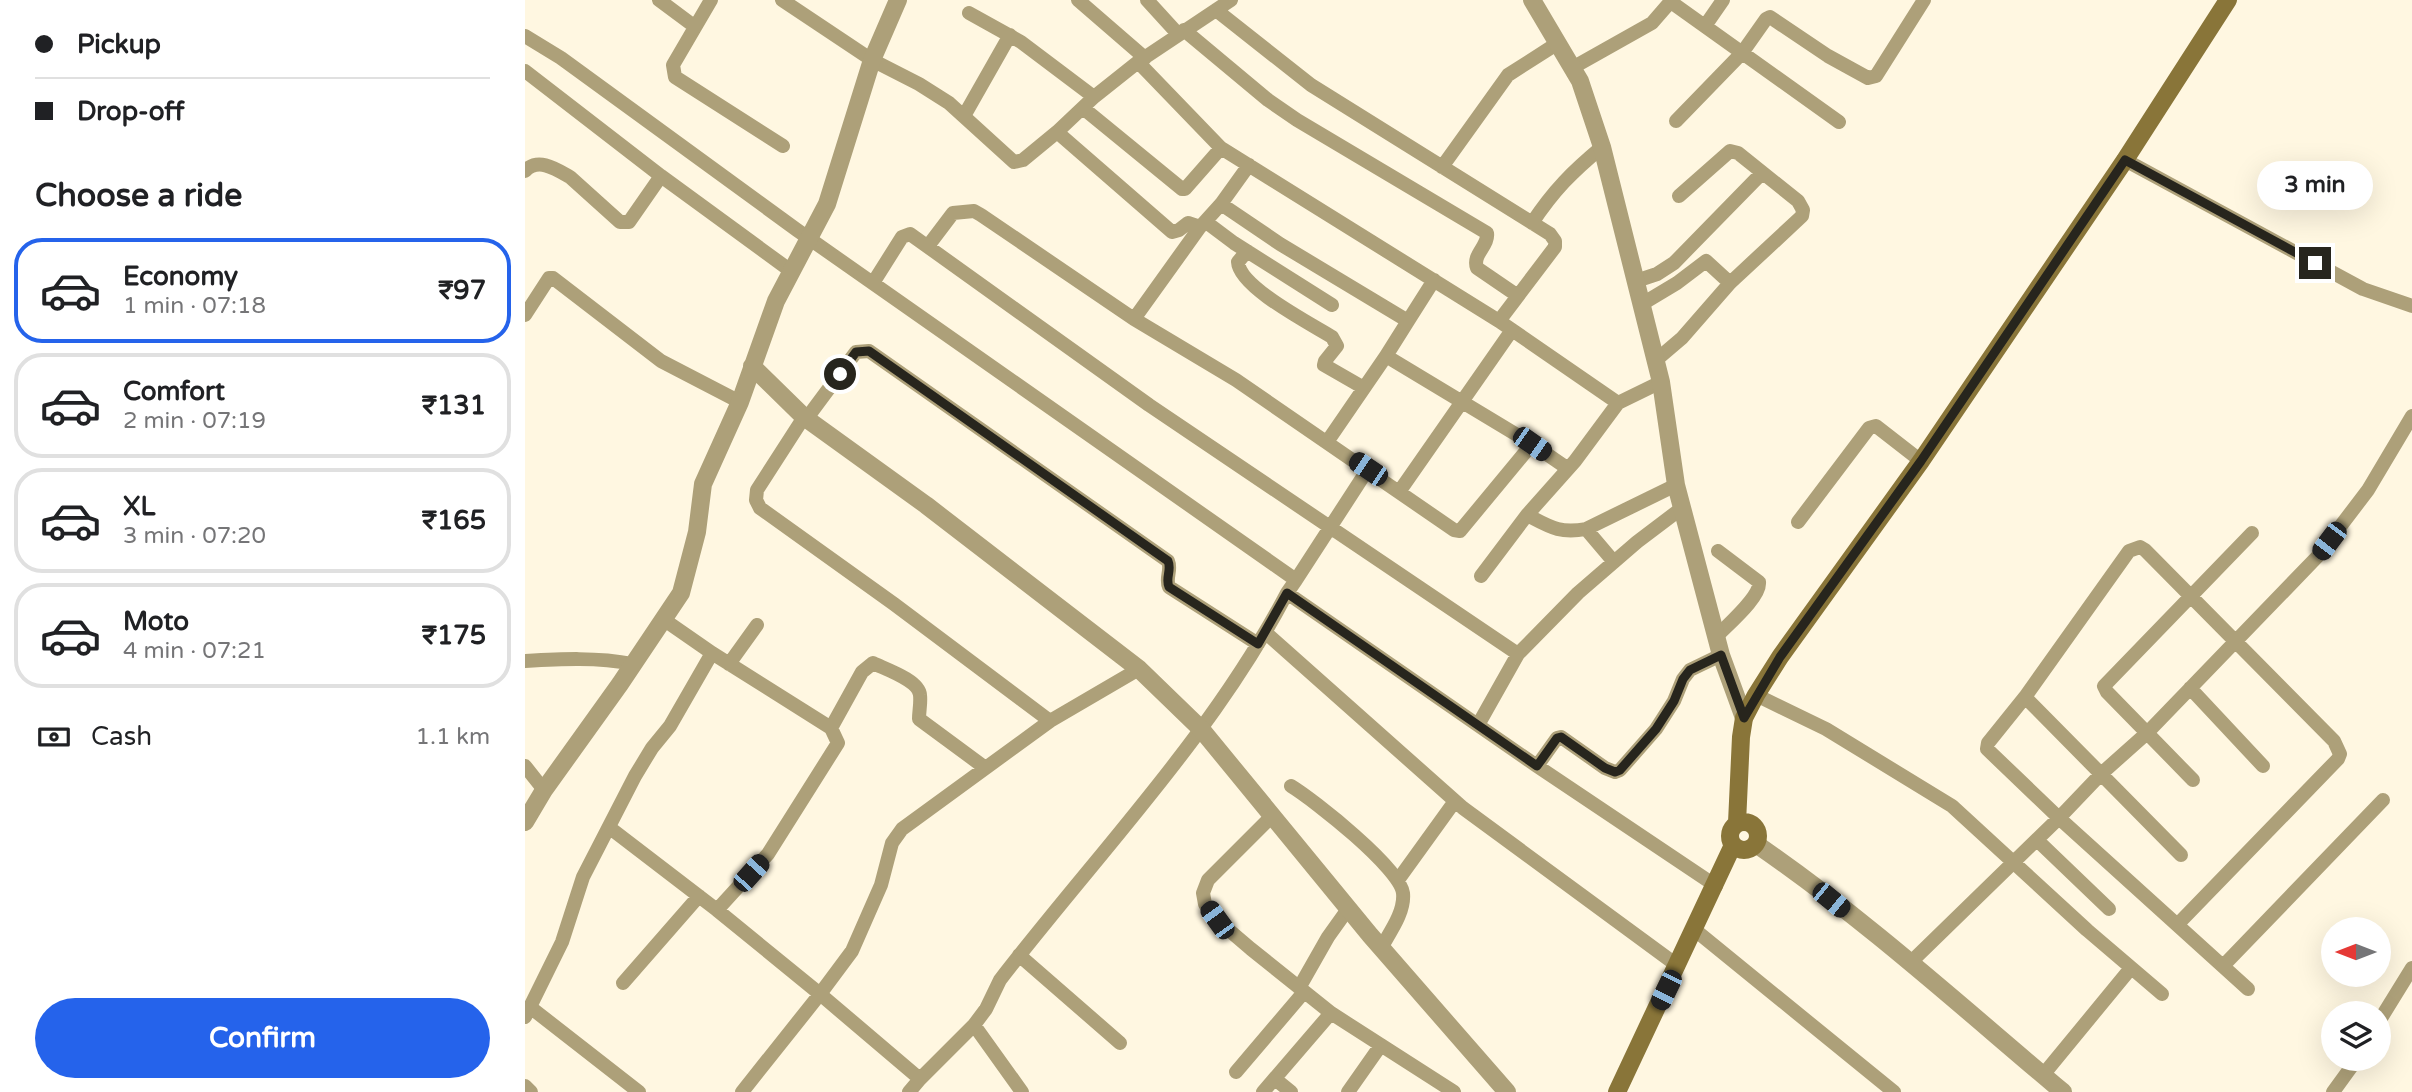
<!DOCTYPE html>
<meta charset="utf-8">
<style>
body{margin:0;font-family:"Varela Round",sans-serif;background:#f2f2f2;color:#202124;height:100vh;display:flex;flex-direction:column;font-size:26px;white-space:nowrap}
*{box-sizing:border-box;margin:0}
p{font-size:23px;color:#757577}
.icon{flex:none;width:38px;height:38px;fill:none;stroke:currentColor;stroke-width:2;stroke-linecap:round;stroke-linejoin:round}
.map{position:relative;flex:1;overflow:hidden}
.side{display:flex;flex-direction:column;background:#fff;width:525px}
.side>*{flex:none}
.hud{display:grid;align-content:center;height:154px;padding:0 35px;background:#fff}
.needle{width:46px;rotate:270deg}
.buttons{position:absolute;left:1796px;top:917px;display:grid;gap:14px}
.buttons a{display:grid;place-items:center;width:70px;height:70px;border-radius:50%;background:#fff;box-shadow:0 7px 28px #0002;font-size:35px}
.end{position:absolute;width:32px;height:32px;margin:-16px;border:9px solid #27251d;background:#fff;box-shadow:0 0 0 4px #fff}
.from{border-radius:50%}
.bubble{position:absolute;height:49px;border-radius:24px;background:#fff;box-shadow:0 7px 28px #0002;font-size:23px;font-weight:700;line-height:49px;text-align:center}
.car{position:absolute;width:21px;height:42px;margin:-21px -10px;border-radius:9px;box-shadow:0 0 5px 2px #0007;background:linear-gradient(#222 24%,#8ab4d8 0 40%,#222 0 76%,#8ab4d8 0 86%,#222 0)}
.hud b{display:flex;align-items:center;gap:24px;height:66px;font-size:26px}
.hud b+b{border-top:2px solid #e0e0e0}
.hud i{width:18px;height:18px;background:#202124}
ul{padding:0;list-style:none}
li{display:flex;align-items:center;gap:21px;height:105px;margin:0 14px 10px;padding:0 21px;border:4px solid #e0e0e0;border-radius:28px}
li div{flex:1}
li b{display:block;font-size:26px}
li em{font-style:normal;font-weight:700}
li.active{border-color:#2563eb}
li>.icon{width:63px;height:63px;stroke-width:1.5}
h2{padding:0 35px;font-size:32px;line-height:84px}
.pay{display:flex;align-items:center;gap:18px;height:77px;padding:0 35px;font-size:26px}
.pay p{margin-inline-start:auto}
.action{display:flex;gap:14px;margin-top:auto;padding:14px 35px}
.action a{flex:1;height:80px;border-radius:42px;background:#2563eb;color:#fff;font-size:28px;font-weight:700;line-height:80px;text-align:center}
main{display:flex;flex:1;min-height:0}
.map>svg:first-child{display:block}
</style>
<main>
<section class="side">
<div class="hud">
<b><i class="from"></i>Pickup</b>
<b><i></i>Drop-off</b>
</div>
<h2>Choose a ride</h2>
<ul>
<li class="active"><svg class="icon" aria-label="car" viewBox="0 0 24 24"><path d="M5 17H2v-5l4-1 3-4h7l3 4 3 1v5h-3M9 17h6M6 11h13"/><circle cx="7" cy="17" r="2"/><circle cx="17" cy="17" r="2"/></svg><div><b>Economy</b><p>1 min · 07:18</p></div><em>₹97</em></li>
<li><svg class="icon" aria-label="car" viewBox="0 0 24 24"><path d="M5 17H2v-5l4-1 3-4h7l3 4 3 1v5h-3M9 17h6M6 11h13"/><circle cx="7" cy="17" r="2"/><circle cx="17" cy="17" r="2"/></svg><div><b>Comfort</b><p>2 min · 07:19</p></div><em>₹131</em></li>
<li><svg class="icon" aria-label="car" viewBox="0 0 24 24"><path d="M5 17H2v-5l4-1 3-4h7l3 4 3 1v5h-3M9 17h6M6 11h13"/><circle cx="7" cy="17" r="2"/><circle cx="17" cy="17" r="2"/></svg><div><b>XL</b><p>3 min · 07:20</p></div><em>₹165</em></li>
<li><svg class="icon" aria-label="car" viewBox="0 0 24 24"><path d="M5 17H2v-5l4-1 3-4h7l3 4 3 1v5h-3M9 17h6M6 11h13"/><circle cx="7" cy="17" r="2"/><circle cx="17" cy="17" r="2"/></svg><div><b>Moto</b><p>4 min · 07:21</p></div><em>₹175</em></li>
</ul>
<div class="pay"><svg class="icon" aria-label="cash" viewBox="0 0 24 24"><path d="M3 7h18v10H3z"/><circle cx="12" cy="12" r="2"/></svg>Cash<p>1.1 km</p></div>
<div class="action"><a>Confirm</a></div>
</section>
<div class="map">
<svg width="1887" height="1092" viewBox="0 0 1887 1092">
<rect width="100%" height="100%" fill="#fff7e1"/>
<g fill="none" stroke-linecap="round" stroke-linejoin="round">
<path stroke="#ada079" stroke-width="14" d="M134,0l35,26
M186,0l-38,65 2,12 108,69
M257,0l90,60 47,24 30,19 65,59 9,-2 34,-28 37,-35 44,-35 93,-62
M553,0l67,58
M622,0l31,34
M1146,2l168,120
M691,10l95,75 239,149 5,7v6l-56,74
M444,13l52,29 73,55
M1180,26l18,-26
M659,30l84,70 29,20 190,113c2,13 -15,21 -10,35l41,28
M0,36l36,22 236,172 499,350 -9,13 250,173 179,120
M613,62l83,86 278,173 119,82
M1047,68l80,-45 20,-23
M0,71l136,105 130,95
M558,108l99,81h3l36,-41
M439,116l46,-81
M1151,121l66,-68 24,-34 4,-2 58,39 40,22 8,-2 48,-76
M532,132l115,100 7,-2 9,-7 12,4 2,-2 19,-21 28,-39
M1600,160l238,129 49,17
M917,167l66,-92 50,-32
M0,171c13,-14 31,-2 45,6l50,45h9l32,-46
M696,204l59,40 128,77 -22,35 146,88 35,24
M681,222l28,21 98,62
M1007,223c22,-33 40,-51 70,-76
M403,246l25,-33 21,-2 7,4 153,104 102,61 218,150 6,1 72,-87
M722,251l-9,11c1,25 73,62 94,75l5,9 -12,15 -1,4 40,23
M1111,281l21,-7 17,-11 88,-90
M348,283l29,-46 8,-3 239,171 369,249
M1117,304l35,-21 29,-22 24,22
M0,315l24,-37h4l108,83 79,41
M609,319l66,-92
M883,321l26,-41
M1130,361l27,-23 48,-55 72,-67 1,-6 -5,-9 -60,-48 -8,-2 -51,45
M279,417l-47,73 -1,10 4,8 134,96 156,117
M282,418l49,-66 13,-1 299,210c4,9 -3,17 1,26l89,57
M802,442l59,-86
M874,492l113,-162
M1002,515c23,12 33,19 59,14l28,33
M1273,522l71,-94 7,-2 45,35
M1061,529l90,-44
M956,576l46,-61 48,-54 43,-58 43,-21
M771,580l72,-111
M138,619l49,34 119,75 7,15 -70,111 -51,56
M741,633l197,175 215,158
M1191,637c11,-12 45,-40 43,-55l-41,-31
M0,661c36,-2 72,-4 108,3
M204,664l28,-39
M1665,688l73,78
M1231,695l70,34 126,77 135,124 75,64
M1500,697l156,158
M953,725l40,-71 60,-61 59,-51 45,-34
M306,728l31,-56 11,-9c12,6 46,17 47,32 1,8 -1,16 -1,24l65,48
M0,766l19,24
M1012,766l20,-28 4,-1 44,31 10,4 5,-2 36,-41 18,-28 9,-22 7,-9 31,-15
M1668,780l-86,-88 -3,-6 148,-153
M766,786c23,14 109,82 112,107 2,19 -13,39 -22,55
M747,816l-64,64 -5,13 2,11 12,16 34,29 80,64 123,79
M85,828l107,82 103,84 -78,98
M1512,840l72,69
M873,880l57,-79
M1653,924l160,-165 2,-5 -6,-13 -189,-191 -5,-3 -11,4 -104,146 -37,46 -1,6 72,69 189,171
M1170,930l199,162
M494,955l101,88
M1385,963l149,-145 42,-44 46,-41 170,-176 51,-67 44,-74
M1698,966l160,-166
M98,983l76,-87
M774,988l29,-51 20,-28
M5,1007l109,85
M0,1017l37,-75 21,-65 52,-101 17,-28 18,-22 42,-73
M1853,1023l34,-55
M449,1025l-54,54 -100,-85 32,-43 29,-66 11,-42 10,-14 148,-108 89,-52
M711,1072l68,-80
M1518,1075l88,-107
M750,1079l16,13
M0,1086l6,6
M384,1092l11,-13
M497,1092l-48,-67 12,-16 14,-29c98,-127 212,-244 287,-387
M738,1092l68,-79
M823,1092l33,-47
M1808,1092l24,-33"/>
<path stroke="#ada079" stroke-width="18" d="M1007,0l48,81 22,66 59,235 15,103 45,170 23,63
M227,366l52,51 122,88 213,164 62,60 169,206 137,157
M0,822l19,-32 76,-106 61,-91 16,-61 6,-48 37,-82 36,-101 51,-97 45,-144 26,-60
M1231,844c108,74 207,164 307,248"/>
<path stroke="#897539" stroke-width="18" d="M1205 836a14 14 0 1 1 28 0a14 14 0 1 1-28 0Z
M1212,823l4,-86 3,-19 12,-23 24,-38 141,-196 204,-301 103,-160
M1092,1092l116,-247"/>
</g>
<g fill="none" stroke-linecap="round" stroke-linejoin="round">
<path stroke="#27251d" stroke-width="9" d="M315,374l16,-22 13,-1 299,210c4,9 -3,17 1,26l89,57 29,-51 250,173 20,-28 4,-1 44,31 10,4 5,-2 36,-41 18,-28 9,-22 7,-9 31,-15 23,63 36,-61 141,-196 204,-301 190,103"/>
</g>
</svg>
<div class="buttons">
<a><svg class="needle" viewBox="-14 -14 28 28"><path d="M0-13l5 13h-10z" fill="#e53935"/><path d="M0 13l5-13h-10z" fill="#757577"/></svg></a>
<a><svg class="icon" aria-label="layers" viewBox="0 0 24 24"><path d="M12 4l9 5-9 5-9-5zM3 14l9 5 9-5"/></svg></a>
</div>
<i class="end from" style="left:315px;top:374px"></i>
<i class="end" style="left:1790px;top:263px"></i>
<div class="bubble" style="left:1732px;top:161px;width:116px">3 min</div>
<i class="car" style="left:1007px;top:444px;rotate:125deg"></i>
<i class="car" style="left:843px;top:469px;rotate:304deg"></i>
<i class="car" style="left:1804px;top:541px;rotate:217deg"></i>
<i class="car" style="left:226px;top:873px;rotate:42deg"></i>
<i class="car" style="left:1306px;top:900px;rotate:129deg"></i>
<i class="car" style="left:692px;top:920px;rotate:324deg"></i>
<i class="car" style="left:1141px;top:990px;rotate:206deg"></i>
</div>
</main>
